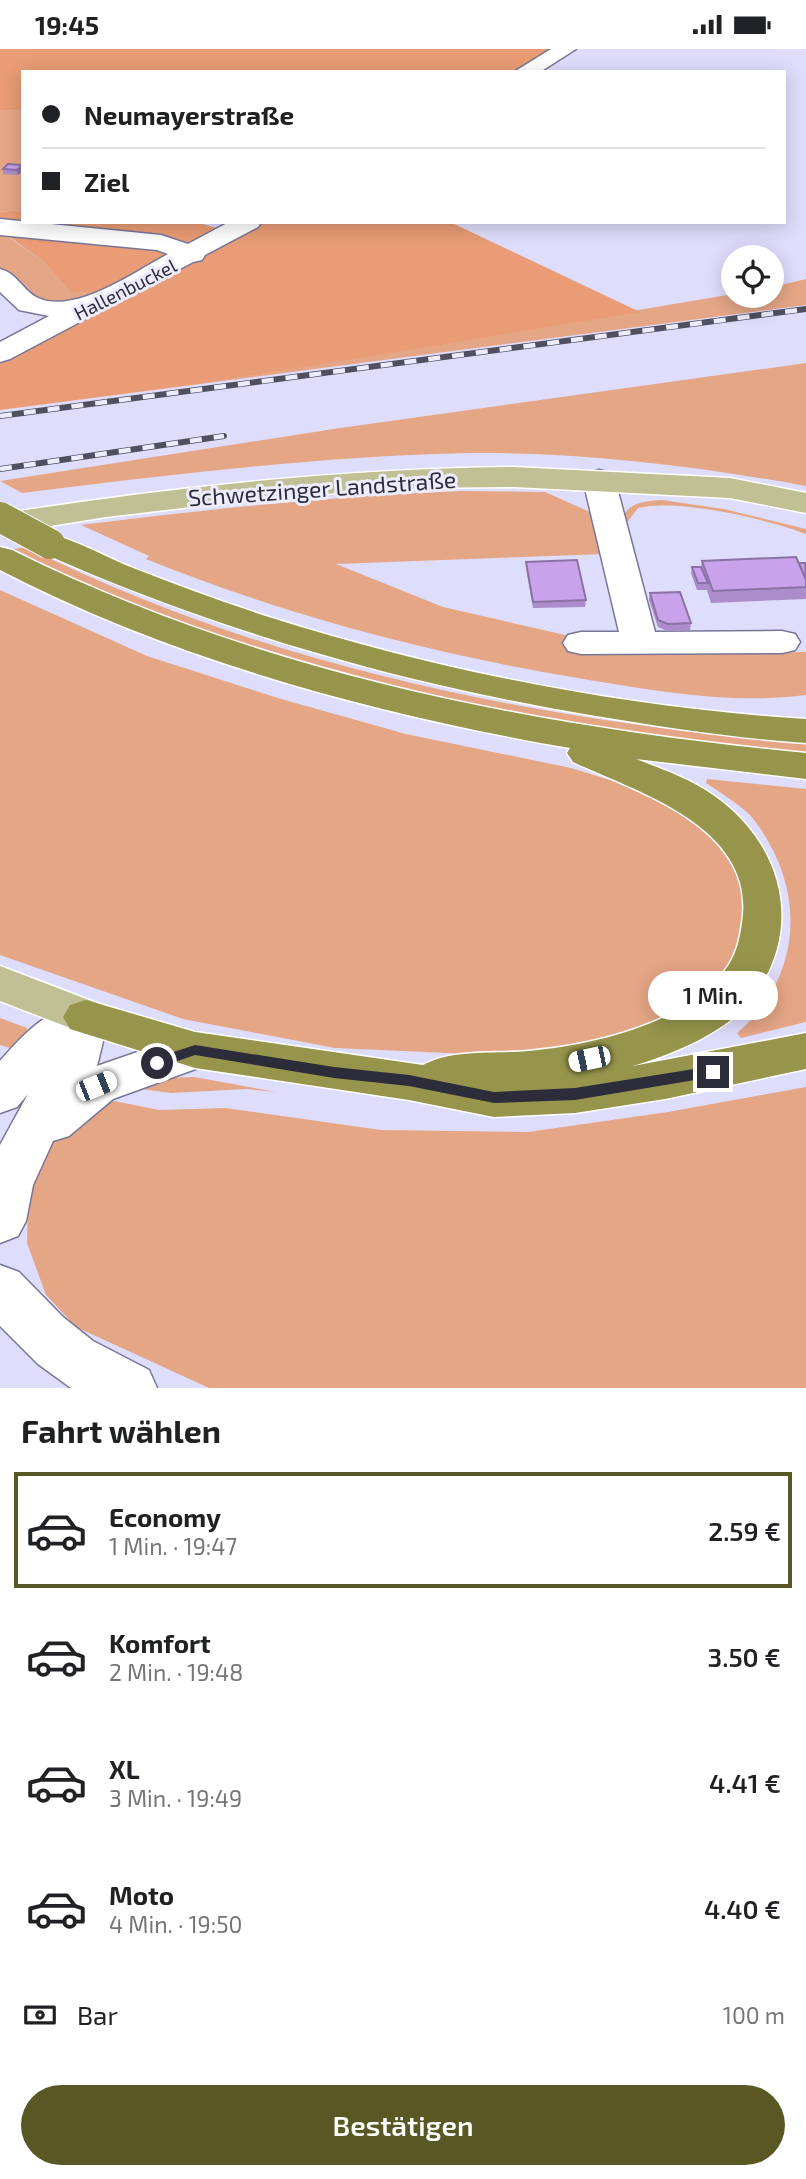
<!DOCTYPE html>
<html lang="de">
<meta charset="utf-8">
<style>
body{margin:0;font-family:"Exo 2",sans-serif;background:#f6f6f6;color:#202124;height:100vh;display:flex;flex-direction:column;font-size:26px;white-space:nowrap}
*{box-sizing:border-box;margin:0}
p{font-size:23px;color:#757577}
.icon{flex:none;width:38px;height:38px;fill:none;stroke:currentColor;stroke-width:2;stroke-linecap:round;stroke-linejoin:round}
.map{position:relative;height:1339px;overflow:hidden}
.drawer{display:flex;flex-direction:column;background:#fff;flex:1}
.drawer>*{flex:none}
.hud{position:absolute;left:21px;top:21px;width:765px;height:154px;border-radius:0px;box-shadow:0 4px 18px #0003;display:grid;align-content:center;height:154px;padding:0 21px;background:#fff}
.controls{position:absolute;left:721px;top:196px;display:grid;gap:14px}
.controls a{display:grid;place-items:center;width:63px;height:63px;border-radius:50%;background:#fff;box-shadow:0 4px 18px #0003;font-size:35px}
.end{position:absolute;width:32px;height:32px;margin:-16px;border:9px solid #2d2c3a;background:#fff;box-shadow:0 0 0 4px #fff}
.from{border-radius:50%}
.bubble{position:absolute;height:49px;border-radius:24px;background:#fff;box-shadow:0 4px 18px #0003;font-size:23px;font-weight:600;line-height:49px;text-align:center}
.car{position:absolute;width:21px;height:42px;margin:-21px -10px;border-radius:9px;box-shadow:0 0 5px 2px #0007;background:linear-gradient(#fff 24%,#345 0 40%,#fff 0 76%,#345 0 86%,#fff 0)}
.hud b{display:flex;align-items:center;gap:24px;height:66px;font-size:26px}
.hud b+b{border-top:2px solid #e0e0e0}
.hud i{width:18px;height:18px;background:#202124}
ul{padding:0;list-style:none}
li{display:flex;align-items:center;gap:21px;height:116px;margin:0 14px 10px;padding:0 7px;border:4px solid transparent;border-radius:0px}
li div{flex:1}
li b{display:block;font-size:26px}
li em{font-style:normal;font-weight:600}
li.active{border-color:#595825}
li>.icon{width:63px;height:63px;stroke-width:1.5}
h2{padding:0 21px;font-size:32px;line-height:84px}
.pay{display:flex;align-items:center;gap:18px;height:77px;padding:0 21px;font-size:26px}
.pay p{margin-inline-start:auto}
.primary-button{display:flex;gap:14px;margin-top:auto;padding:14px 21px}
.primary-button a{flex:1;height:80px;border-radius:42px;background:#595825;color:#fff;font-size:28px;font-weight:600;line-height:80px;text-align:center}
.status{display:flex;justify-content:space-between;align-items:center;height:49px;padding:0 35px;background:#fff;direction:ltr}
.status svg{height:19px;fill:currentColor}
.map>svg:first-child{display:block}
</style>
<div class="status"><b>19:45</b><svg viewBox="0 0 49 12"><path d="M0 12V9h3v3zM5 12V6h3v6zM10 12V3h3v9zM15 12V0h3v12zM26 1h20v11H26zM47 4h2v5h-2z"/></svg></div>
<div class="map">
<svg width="806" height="1339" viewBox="0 0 806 1339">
<rect width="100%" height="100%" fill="#dfddfc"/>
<path fill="#e5a686" d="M0,61l23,1v99l-23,2z
M0,182l43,30 27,31h40c-22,7 -55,22 -75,3 -12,-11 -19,-21 -35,-27z
M806,230v26l-606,79 533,-90 39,2v-9z
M806,314v123c-110,-20 -224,-34 -336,-33 -150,3 -299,22 -448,40l-22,-12 340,-53z
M462,442l83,1 45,20 15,42 -269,10 107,43 131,30 8,17 224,-2v43c-69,9 -137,-2 -205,-13 -156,-25 -309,-64 -455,-123l3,-3 -68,-31c127,-16 253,-29 381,-34z
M662,451l62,9 82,20v5c-40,-15 -128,-36 -168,-26l-12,16 -4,-6c7,-16 24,-17 40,-18z
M26,498c244,121 511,173 780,197v8c-262,-19 -558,-79 -792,-203z
M0,541l147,66 134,43 125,35 165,34 72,22 57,26 34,37 19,64 -33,70 -85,49 -121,20 -179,-8 -152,-29 -183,-64z
M707,730l99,10v233l-65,16 -4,-5c69,-59 69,-150 13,-218 -13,-12 -29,-22 -44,-32z
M0,969l27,10v5l-13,16 -14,-4z
M194,1028l82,15 -29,-3 -76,4 -45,-6 41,-9z
M806,1038v301h-597l-133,-61 -30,-32 -19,-52 1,-43 8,-29 13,-26 50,-47 60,12 66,-2 156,22 147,2 140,-20z"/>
<path fill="#e99c75" d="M0,0h562l-44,23h-495v39l-23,-1z
M23,161v12h173l41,12 20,-12h193l190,90 -440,72 -200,26v-52l110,-66h-40l-27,-31 -43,-31v-18z"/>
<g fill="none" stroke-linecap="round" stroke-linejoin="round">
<defs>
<path id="minor" d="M551,0h25l-36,23h-26z
M0,170l161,16 27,9 41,-22h32l-3,5 -53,28 -3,5 -9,2 -183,97 -10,3v-20l49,-26 -30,-6 -19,-18v-23c17,4 23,22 38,29 37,17 98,-27 130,-44l-11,-4 -157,-15z
M599,421l11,3 5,7 40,152 127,-1 13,3 5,8 -5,8 -13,3 -201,1 -13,-3 -5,-8 5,-8 13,-3h38l-36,-152 5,-7z
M86,951l16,5 7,12 -12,49 98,-34 17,5 7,13 -7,13 -99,36 -44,37 -16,5 -20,44 -7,36 -8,15 -18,7v-98l28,-51 -11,13 -17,6v-52c28,-32 45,-49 86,-61z
M0,1216l19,7 44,45 30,24 56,29 8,18h-86l-33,-24 -38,-38z"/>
<path id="major" d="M514,418l216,11 76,15v20l-76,-15 -216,-11 -106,1 -141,10 -161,19 -106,17v-20c171,-27 341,-45 514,-47z
M0,917l102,39 7,12 -7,12 -16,5 -86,-33z"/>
<path id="highway" d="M50,485c29,7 55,23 83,34 46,18 92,35 139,50 170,54 356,90 534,101v24c-72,-5 -144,-16 -216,-28 -191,-32 -375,-85 -552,-164l-5,-7 5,-7z
M0,498l12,3c247,123 521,177 794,203v26l-170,-20c26,10 54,20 77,36 79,55 93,152 24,220 -30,25 -68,40 -104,51l173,-33v36l-141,30 -90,14 -81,4 -85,-17 -214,-32 -125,-39 -7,-12 7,-12 16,-5 109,32 228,33c29,-16 73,-11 105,-14 65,-6 161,-27 200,-85 10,-15 13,-33 15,-51 8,-90 -108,-124 -170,-153l-6,-9 3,-5c-192,-33 -396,-88 -570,-178z"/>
</defs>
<use href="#minor" stroke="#787698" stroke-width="3"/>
<use href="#major" stroke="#fff" stroke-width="3"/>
<use href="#highway" stroke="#fff" stroke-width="3"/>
<use href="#minor" fill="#fff" fill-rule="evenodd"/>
<use href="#major" fill="#c1bf94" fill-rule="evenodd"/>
<use href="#highway" fill="#97954c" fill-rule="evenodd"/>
<defs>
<path id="rail" d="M0,367l806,-107
M0,420l224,-33"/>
</defs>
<use href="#rail" stroke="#504f60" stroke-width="6"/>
<use href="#rail" stroke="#edecfc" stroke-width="4.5" stroke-dasharray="12" stroke-linecap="butt"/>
<defs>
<path id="highway-bridge" d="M0,468l50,27"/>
</defs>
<use href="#highway-bridge" stroke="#fff" stroke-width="32" stroke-linecap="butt"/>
<use href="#highway-bridge" stroke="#97954c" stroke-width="30"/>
</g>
<path fill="#ac8cca" d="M3,120l20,2 -5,4 -15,-1z
M702,512l97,2 7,2v34l-95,4 -4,-13h-10l-6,-17 1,-6h9z
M526,513l60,38 -1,7 -52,1 -7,-40z
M650,544l41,30 -1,7 -23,1 -9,-4 -9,-27z"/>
<path fill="#8c72a4" d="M22,116l1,6 -5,4 -1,-5z"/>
<path fill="#c8a3eb" stroke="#8c72a4" stroke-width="2" d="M8,115l14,1 -5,5 -14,-1z
M796,508l10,23v7l-93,4 -11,-30z
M577,511l9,40 -53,2 -7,-40z
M799,514h6l1,16z
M692,518h9l7,16h-10z
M680,543l11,31 -23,1 -10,-4 -8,-27z"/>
<path fill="#2d2c3a" d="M195,996l139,22 75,8 85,17 81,-4 138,-22 7,6 -7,5 -138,23 -81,3 -85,-17 -75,-8 -139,-23 -38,13 -7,-5 2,-4z"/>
<g text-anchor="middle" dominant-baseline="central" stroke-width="6" stroke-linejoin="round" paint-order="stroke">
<g font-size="19" fill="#2d2c3a" stroke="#edecfc">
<text transform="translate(125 240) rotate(-27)">Hallenbuckel</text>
</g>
<g font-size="23" fill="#2d2c3a" stroke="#edecfc">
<text transform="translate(322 439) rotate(-4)">Schwetzinger Landstraße</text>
</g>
</g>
</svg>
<div class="controls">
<a><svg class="icon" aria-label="locate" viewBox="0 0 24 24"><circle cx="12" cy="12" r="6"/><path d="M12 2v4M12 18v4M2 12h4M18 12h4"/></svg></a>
</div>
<i class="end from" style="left:157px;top:1014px"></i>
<i class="end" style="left:713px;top:1023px"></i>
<div class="bubble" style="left:648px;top:922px;width:130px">1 Min.</div>
<i class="car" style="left:589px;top:1010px;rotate:258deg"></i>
<i class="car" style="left:96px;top:1037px;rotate:68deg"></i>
<div class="hud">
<b><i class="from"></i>Neumayerstraße</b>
<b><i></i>Ziel</b>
</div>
</div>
<section class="drawer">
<h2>Fahrt wählen</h2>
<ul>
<li class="active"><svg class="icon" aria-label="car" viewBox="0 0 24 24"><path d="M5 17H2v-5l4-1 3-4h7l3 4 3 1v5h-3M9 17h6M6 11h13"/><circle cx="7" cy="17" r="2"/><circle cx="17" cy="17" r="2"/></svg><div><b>Economy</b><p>1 Min. · 19:47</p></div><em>2.59 €</em></li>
<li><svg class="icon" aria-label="car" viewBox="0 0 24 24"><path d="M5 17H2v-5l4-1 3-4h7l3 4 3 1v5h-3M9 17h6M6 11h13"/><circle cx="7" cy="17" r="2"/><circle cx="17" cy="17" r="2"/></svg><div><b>Komfort</b><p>2 Min. · 19:48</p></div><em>3.50 €</em></li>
<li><svg class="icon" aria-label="car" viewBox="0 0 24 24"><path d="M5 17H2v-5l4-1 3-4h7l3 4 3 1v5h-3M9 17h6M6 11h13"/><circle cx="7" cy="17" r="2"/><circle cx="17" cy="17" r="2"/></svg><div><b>XL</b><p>3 Min. · 19:49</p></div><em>4.41 €</em></li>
<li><svg class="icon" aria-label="car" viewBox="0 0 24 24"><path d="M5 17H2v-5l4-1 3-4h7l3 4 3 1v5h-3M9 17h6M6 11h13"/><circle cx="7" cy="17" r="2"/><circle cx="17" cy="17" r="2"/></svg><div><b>Moto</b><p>4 Min. · 19:50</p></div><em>4.40 €</em></li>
</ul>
<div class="pay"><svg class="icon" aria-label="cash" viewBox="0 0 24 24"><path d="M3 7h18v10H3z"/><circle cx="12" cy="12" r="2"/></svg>Bar<p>100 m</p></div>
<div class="primary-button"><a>Bestätigen</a></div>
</section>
